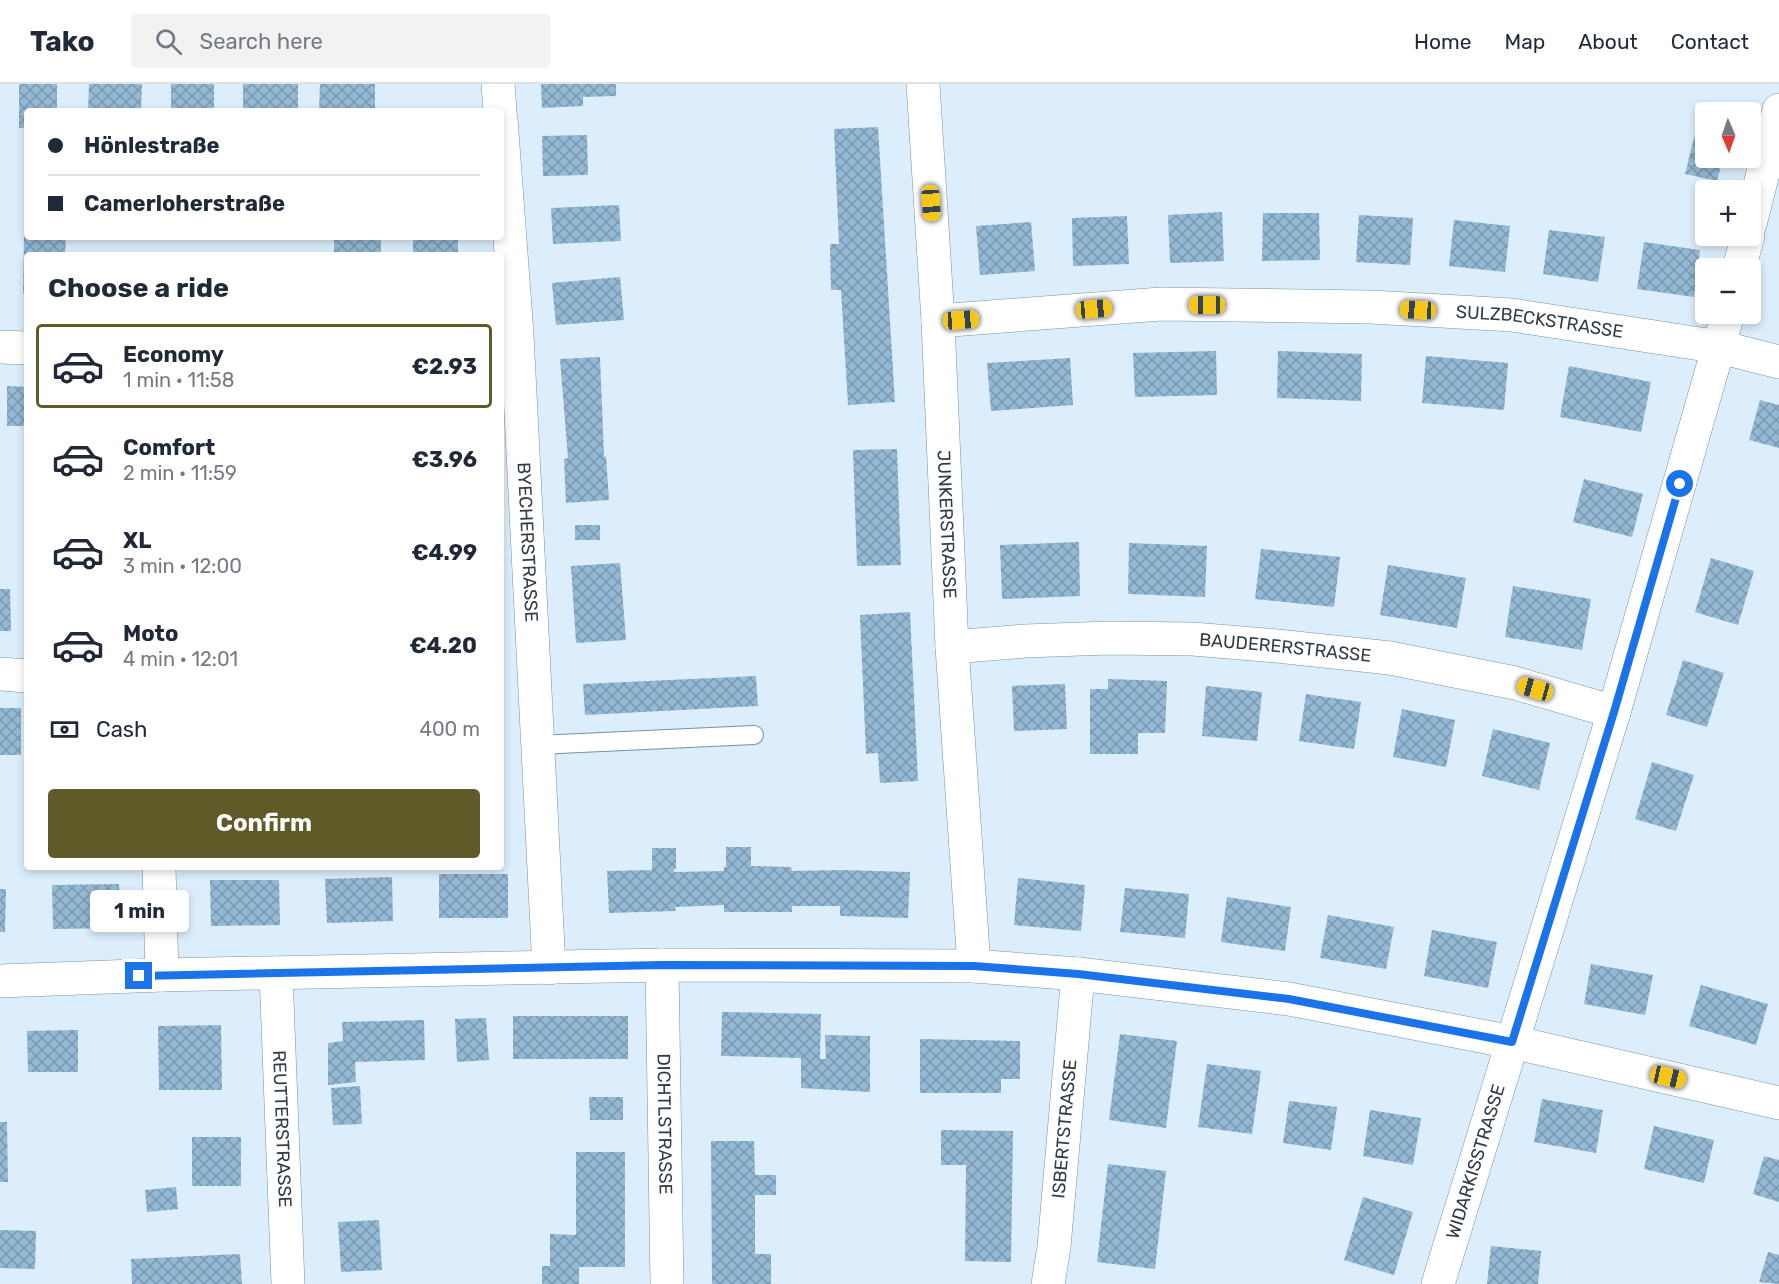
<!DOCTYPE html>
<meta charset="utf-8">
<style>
body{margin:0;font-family:Rubik,sans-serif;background:#f2f2f3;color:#1f2937;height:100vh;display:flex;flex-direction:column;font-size:22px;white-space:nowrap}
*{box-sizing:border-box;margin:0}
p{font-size:20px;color:#747a83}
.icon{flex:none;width:33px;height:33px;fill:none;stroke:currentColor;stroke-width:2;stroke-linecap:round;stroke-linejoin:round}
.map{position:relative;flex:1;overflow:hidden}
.sheet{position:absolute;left:24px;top:168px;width:480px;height:618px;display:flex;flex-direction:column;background:#fff;border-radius:6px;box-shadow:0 3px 9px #0003}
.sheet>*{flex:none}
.banner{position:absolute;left:24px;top:24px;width:480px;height:132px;border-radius:6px;box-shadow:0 3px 9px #0003;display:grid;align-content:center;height:132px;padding:0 24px;background:#fff}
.needle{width:39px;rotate:178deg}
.buttons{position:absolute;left:1695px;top:18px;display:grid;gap:12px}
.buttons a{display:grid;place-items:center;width:66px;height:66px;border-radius:6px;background:#fff;box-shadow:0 3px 9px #0003;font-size:30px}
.end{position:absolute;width:27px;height:27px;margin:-14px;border:8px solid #1a73e8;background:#fff;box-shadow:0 0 0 3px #fff}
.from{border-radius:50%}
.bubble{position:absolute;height:42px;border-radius:6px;background:#fff;box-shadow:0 3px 9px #0003;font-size:20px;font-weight:700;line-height:42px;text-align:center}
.car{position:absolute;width:18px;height:36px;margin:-18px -9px;border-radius:8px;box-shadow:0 0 4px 2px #0007;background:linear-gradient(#f5c518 24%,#345 0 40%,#f5c518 0 76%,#345 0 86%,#f5c518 0)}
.banner b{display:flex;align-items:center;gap:21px;height:57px;font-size:22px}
.banner b+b{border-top:2px solid #e0e1e3}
.banner i{width:15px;height:15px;background:#1f2937}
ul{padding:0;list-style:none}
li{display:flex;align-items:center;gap:18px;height:84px;margin:0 12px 9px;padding:0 12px;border:3px solid transparent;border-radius:6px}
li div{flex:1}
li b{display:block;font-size:22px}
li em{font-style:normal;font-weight:700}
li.selected{border-color:#5f5a27}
li>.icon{width:54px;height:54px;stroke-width:1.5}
h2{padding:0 24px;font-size:27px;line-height:72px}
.pay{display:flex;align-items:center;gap:15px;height:66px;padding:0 24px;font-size:22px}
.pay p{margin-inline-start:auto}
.primary-button{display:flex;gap:12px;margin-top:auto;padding:12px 24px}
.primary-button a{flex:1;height:69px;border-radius:6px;background:#5f5a27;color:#fff;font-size:24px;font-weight:700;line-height:69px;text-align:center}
header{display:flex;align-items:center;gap:36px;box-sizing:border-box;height:84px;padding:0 30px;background:#fff;border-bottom:2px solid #e0e1e3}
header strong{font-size:28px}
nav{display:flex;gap:33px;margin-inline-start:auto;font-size:21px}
.search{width:420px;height:54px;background:#f2f2f3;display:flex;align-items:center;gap:15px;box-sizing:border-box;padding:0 21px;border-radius:6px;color:#747a83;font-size:22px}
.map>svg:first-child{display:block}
</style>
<header>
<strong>Tako</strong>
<div class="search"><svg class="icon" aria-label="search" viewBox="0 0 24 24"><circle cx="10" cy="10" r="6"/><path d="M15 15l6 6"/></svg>Search here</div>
<nav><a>Home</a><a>Map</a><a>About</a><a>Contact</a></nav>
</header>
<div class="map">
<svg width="1779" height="1200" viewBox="0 0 1779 1200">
<defs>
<pattern id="building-cross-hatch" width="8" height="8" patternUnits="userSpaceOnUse" patternTransform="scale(1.5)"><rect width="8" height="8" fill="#94b9d4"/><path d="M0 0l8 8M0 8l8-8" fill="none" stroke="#7998ae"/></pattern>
</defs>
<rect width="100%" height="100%" fill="#dceefb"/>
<path fill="url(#building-cross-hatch)" d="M19,0h38v27h-30v17h-8z
M89,0h53l-1,27h-53z
M171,0h43v27h-43z
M243,0h55v27h-55z
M320,0h55v27h-56z
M541,0h75v12l-33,1v9l-41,2z
M1700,30l6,1v43h17l-6,23 -32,-7z
M878,43l17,275 -47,3 -7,-115h-10l-1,-46h9l-5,-115z
M587,51l1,40 -45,1 -1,-40z
M619,121l2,36 -68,3 -2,-36z
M1222,128l2,49 -54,2 -2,-48z
M1263,129h56l1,47 -58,1z
M1359,131l54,3 -3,47 -54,-3z
M1127,132l2,48 -56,2 -1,-48z
M1454,136l56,6 -5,46 -56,-6z
M1031,138l4,49 -55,4 -4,-49z
M1549,146l56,7 -7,45 -55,-8z
M24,149h3v4h39l-1,18h-38v39h-4z
M334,153h47v18h-47z
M413,153h45v18h-45z
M1644,158l56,8 -6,47 -57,-8z
M620,193l4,43 -68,5 -4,-42z
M1216,267l1,44 -82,2 -2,-44z
M1278,267l84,3 -1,47 -84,-3z
M1426,272l82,7 -4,47 -82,-7z
M600,273l4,100 2,-1 3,44 -43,3 -2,-44 4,-1 -8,-99z
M1070,274l3,47 -82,6 -4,-48z
M1569,282l82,16 -10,50 -81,-15z
M7,302l20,1v39h-20z
M1760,316l19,5v43l-30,-8z
M897,365l4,116 -44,1 -4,-116z
M1584,395l59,15 -11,43 -59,-15z
M575,441h25v15h-25z
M1079,458l1,54 -78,3 -2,-54z
M1129,459l78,3 -2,51 -77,-3z
M1261,465l79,8 -6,50 -79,-8z
M1711,474l43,13 -16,54 -43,-13z
M620,479l6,77 -50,3 -5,-77z
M1388,481l78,13 -9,50 -77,-13z
M1513,502l78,13 -9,51 -77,-13z
M0,505h10l1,42h-11z
M910,528l8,169 -38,2 -2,-30 -12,1 -6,-139z
M1683,576l41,13 -17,54 -41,-12z
M756,592l2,30 -173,9 -2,-31z
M1108,595l59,2 -2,52h-27v21h-48v-65h18z
M1065,600l2,45 -53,2 -2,-45z
M1206,602l56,6 -5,49 -55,-5z
M1306,610l55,8 -7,47 -55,-8z
M0,624h21v47h-21z
M1402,625l53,11 -9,47 -53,-10z
M1493,645l57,14 -11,47 -57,-14z
M1652,678l42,13 -18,56 -41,-12z
M726,763h25v19l40,1 1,4 49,-1 69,2 -2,46 -68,-2v-10h-48v6h-68v-7l-49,2 1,4 -67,2 -2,-42 45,-1v-22h24v21h-2v3l50,-1v-4h2z
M439,790h69v44h-69z
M392,793l1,44 -66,2 -2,-44z
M1018,794l67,7 -4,46 -67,-6z
M210,796h69l1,45 -69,1z
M119,800l2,44 -68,1 -1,-44z
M1125,804l64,6 -4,44 -65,-6z
M0,805h6l-1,43h-5z
M1227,813l64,10 -6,44 -64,-9z
M1328,831l66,12 -8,42 -66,-11z
M1432,846l65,12 -9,46 -64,-12z
M1591,880l62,11 -8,40 -61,-11z
M1701,901l67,19 -12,41 -67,-19z
M722,928l99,2 -1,45h6l-1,-24 45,1v56l-69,-4v-30l-80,-2z
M513,932h115v43h-115z
M486,934l3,42 -32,2 -2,-43z
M424,936l1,40 -70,2 1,20 -28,3v-42l15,-2 -1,-19z
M221,941l1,65h-63l-1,-64z
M78,946v42h-50l-1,-41z
M1120,950l57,7 -11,87 -57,-8z
M920,955l100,2v38h-19v14h-81z
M1207,980l54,7 -9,63 -54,-7z
M360,1002l2,38 -29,1 -2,-37z
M589,1013h34v23h-33z
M1542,1015l61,11 -7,43 -62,-11z
M1289,1017l48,6 -6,43 -48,-7z
M1370,1026l51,8 -8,47 -50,-9z
M0,1038h7l1,60h-8z
M1654,1042l60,14 -10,43 -60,-14z
M941,1046l72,1 -2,131 -46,-1 1,-96h-25z
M192,1053h49v49h-49z
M711,1057h43l1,34h21v20h-21v59h16v30h-59z
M576,1068h49v115h-46v17h-37v-18h8v-32l26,1z
M1764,1072l15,4v42l-26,-8z
M1108,1080l58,7 -11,98 -58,-7z
M176,1103l2,22 -31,3 -2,-22z
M1363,1113l50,15 -19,63 -50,-15z
M379,1136l3,50 -41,2 -3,-50z
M0,1146l36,1 -1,38 -35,-1z
M1491,1162l50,5 -3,33h-51z
M1768,1168l11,3v29l-20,-2z
M240,1170l2,30h-110l-1,-25z"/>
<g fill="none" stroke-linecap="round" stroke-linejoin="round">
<defs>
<path id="service" d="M537,661l217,-10"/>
<g id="minor">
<path d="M498,0l2,27"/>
<path id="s1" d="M923,0l15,237 14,326 22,319"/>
<path id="s2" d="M501,35l16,215 32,634"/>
<path d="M1750,140l29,-114"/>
<path d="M1739,184l9,-32"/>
<path id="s3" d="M938,237l223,-17 210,3 141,8 208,32 59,15"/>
<path d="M0,263l27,1"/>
<path id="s4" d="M952,563l73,-6 84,-3 84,1 84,7 113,12 125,25 99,29"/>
<path d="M0,590l27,2"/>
<path d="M159,783l3,108"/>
<path id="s5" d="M662,881l5,319"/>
<path id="s6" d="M276,889l12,311"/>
<path d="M0,897l162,-6 500,-10 312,1 104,8 211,25 223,43 267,61"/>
<path id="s7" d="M1048,1200l6,-37 24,-273"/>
<path id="s8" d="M1438,1200l176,-572 114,-398"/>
</g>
</defs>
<use href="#service" stroke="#7691a6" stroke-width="20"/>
<use href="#minor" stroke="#7691a6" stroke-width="34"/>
<use href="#service" stroke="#fff" stroke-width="18"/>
<use href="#minor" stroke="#fff" stroke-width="33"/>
</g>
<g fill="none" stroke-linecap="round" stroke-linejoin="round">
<path stroke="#1a73e8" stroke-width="8" d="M139,892l523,-11 312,1 104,8 211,25 223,43 102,-330 66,-228"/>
</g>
<g text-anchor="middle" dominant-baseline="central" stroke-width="4.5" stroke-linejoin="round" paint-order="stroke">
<g font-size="18" fill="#313d46" stroke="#dceefb">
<text stroke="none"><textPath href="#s3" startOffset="603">SULZBECKSTRASSE</textPath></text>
<text stroke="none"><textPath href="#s1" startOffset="441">JUNKERSTRASSE</textPath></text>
<text stroke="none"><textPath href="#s2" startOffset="424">BYECHERSTRASSE</textPath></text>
<text stroke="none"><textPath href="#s4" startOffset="334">BAUDERERSTRASSE</textPath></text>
<text stroke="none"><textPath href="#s5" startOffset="159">DICHTLSTRASSE</textPath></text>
<text stroke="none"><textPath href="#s6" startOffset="156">REUTTERSTRASSE</textPath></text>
<text stroke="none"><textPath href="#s7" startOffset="156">ISBERTSTRASSE</textPath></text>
<text stroke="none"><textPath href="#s8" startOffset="128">WIDARKISSTRASSE</textPath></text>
</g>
</g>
</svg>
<div class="buttons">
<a><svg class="needle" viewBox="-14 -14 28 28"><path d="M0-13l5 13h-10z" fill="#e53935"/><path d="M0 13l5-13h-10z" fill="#747a83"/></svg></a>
<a>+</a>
<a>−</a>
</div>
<i class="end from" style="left:1680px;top:400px"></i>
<i class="end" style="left:139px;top:892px"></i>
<div class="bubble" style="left:90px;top:806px;width:99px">1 min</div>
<i class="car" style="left:931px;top:119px;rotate:176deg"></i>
<i class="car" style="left:1207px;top:221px;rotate:270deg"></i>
<i class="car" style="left:1094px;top:225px;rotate:85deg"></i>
<i class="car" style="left:1418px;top:226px;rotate:273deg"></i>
<i class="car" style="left:961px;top:236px;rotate:86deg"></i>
<i class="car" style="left:1535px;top:605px;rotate:286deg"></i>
<i class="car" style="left:1668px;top:993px;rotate:103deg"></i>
<div class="banner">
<b><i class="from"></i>Hönlestraße</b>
<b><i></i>Camerloherstraße</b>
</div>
<section class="sheet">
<h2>Choose a ride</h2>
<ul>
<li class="selected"><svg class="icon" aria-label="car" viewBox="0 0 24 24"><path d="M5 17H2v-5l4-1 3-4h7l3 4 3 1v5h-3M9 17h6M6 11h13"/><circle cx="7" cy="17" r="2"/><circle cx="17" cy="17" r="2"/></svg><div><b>Economy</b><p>1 min · 11:58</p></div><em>€2.93</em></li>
<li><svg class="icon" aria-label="car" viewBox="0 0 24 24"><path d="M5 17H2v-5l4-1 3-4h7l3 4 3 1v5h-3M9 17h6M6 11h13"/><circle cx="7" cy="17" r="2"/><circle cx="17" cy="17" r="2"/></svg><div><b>Comfort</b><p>2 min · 11:59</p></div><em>€3.96</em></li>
<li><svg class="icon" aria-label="car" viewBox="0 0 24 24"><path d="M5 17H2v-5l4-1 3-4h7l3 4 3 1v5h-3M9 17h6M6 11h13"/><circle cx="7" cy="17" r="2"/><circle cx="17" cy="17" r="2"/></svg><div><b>XL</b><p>3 min · 12:00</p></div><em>€4.99</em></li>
<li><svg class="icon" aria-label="car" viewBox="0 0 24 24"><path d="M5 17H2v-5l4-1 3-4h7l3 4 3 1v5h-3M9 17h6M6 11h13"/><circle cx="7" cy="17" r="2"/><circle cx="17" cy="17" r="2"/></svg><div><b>Moto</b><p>4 min · 12:01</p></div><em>€4.20</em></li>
</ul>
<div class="pay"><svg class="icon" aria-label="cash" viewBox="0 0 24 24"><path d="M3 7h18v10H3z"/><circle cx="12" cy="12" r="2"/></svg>Cash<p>400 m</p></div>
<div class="primary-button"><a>Confirm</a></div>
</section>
</div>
